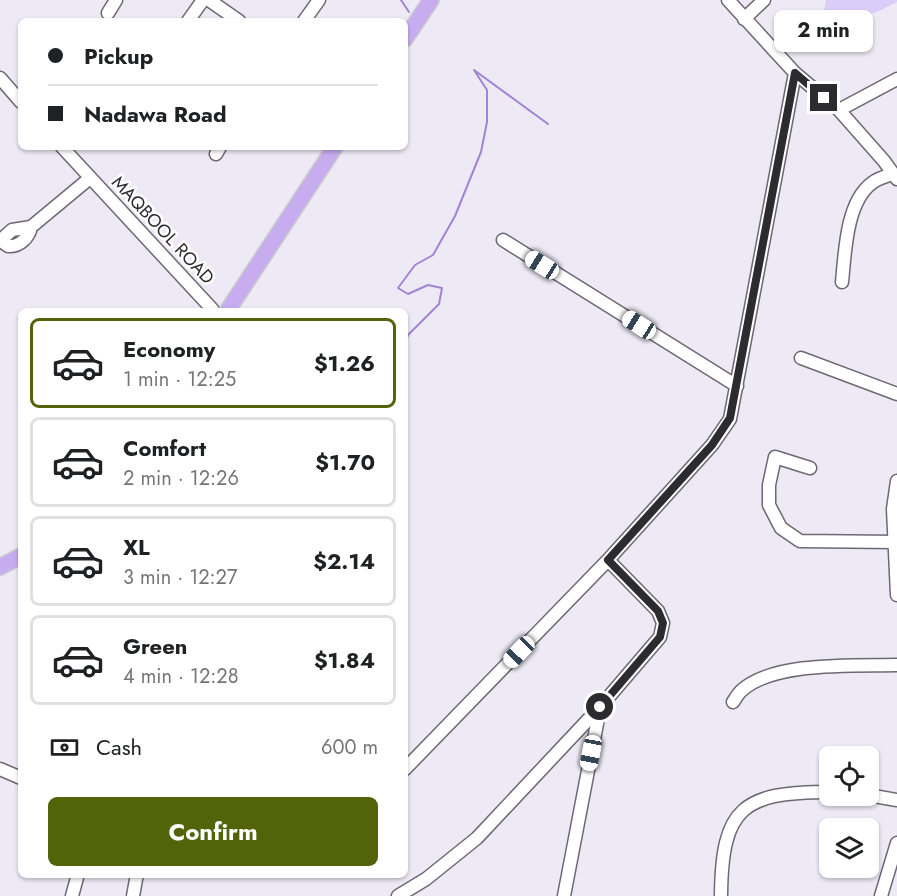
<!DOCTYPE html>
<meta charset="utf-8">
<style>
body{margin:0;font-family:Jost,sans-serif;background:#f6f6f6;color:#202124;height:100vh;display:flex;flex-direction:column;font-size:22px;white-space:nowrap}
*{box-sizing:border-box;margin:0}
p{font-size:20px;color:#757577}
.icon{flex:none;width:33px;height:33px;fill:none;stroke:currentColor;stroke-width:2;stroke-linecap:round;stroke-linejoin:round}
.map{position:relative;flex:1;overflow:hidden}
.details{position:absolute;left:18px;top:308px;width:390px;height:570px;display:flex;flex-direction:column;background:#fff;border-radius:9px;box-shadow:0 2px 4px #0004}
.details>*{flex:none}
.hud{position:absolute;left:18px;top:18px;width:390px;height:132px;border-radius:9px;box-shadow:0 2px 4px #0004;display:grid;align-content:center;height:132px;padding:0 30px;background:#fff}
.buttons{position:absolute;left:819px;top:746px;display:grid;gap:12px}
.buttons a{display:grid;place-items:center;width:60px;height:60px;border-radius:9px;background:#fff;box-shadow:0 2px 4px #0004;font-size:30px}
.end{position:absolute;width:27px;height:27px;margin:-14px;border:8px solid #2c2b2f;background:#fff;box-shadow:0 0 0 3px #fff}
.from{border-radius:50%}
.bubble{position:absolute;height:42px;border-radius:9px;background:#fff;box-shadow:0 2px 4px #0004;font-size:20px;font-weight:700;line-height:42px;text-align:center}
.car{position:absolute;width:18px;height:36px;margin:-18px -9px;border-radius:8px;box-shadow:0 0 4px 2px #0007;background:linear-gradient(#fff 24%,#345 0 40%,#fff 0 76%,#345 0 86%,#fff 0)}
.hud b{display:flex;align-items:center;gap:21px;height:57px;font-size:22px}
.hud b+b{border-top:2px solid #e0e0e0}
.hud i{width:15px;height:15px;background:#202124}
ul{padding:10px 0 0;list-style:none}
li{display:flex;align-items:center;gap:18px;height:90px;margin:0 12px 9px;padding:0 18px;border:3px solid #e0e0e0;border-radius:9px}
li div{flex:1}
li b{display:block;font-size:22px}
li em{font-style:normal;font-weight:700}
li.active{border-color:#53630a}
li>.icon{width:54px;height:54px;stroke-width:1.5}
.pay{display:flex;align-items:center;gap:15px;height:66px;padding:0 30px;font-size:22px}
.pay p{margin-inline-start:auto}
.button{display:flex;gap:12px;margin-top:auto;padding:12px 30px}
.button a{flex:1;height:69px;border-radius:9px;background:#53630a;color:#fff;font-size:24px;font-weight:700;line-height:69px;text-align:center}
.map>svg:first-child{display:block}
</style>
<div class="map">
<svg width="897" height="896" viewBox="0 0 897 896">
<rect width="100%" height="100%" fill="#edeaf6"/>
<path fill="#dbcdf8" d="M826,0h71v2l-20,10 -39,11 -14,-13z"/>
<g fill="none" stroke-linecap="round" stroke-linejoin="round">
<path stroke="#a184d3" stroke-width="2" d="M401,0l8,12
M405,345l3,-10 31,-31 3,-16 -14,-3 -20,9 -10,-6 17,-23 18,-10 22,-39 26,-64 6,-30v-32l-13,-20 74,54"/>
<defs>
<path id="minor" d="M209,0l30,21
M728,0l67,73 44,37 45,51 13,18
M108,13l8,-13
M744,19l20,-19
M188,21l15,-21
M304,21l15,-21
M0,78l21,24
M839,110l58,-31
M62,147l151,163
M216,154l4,-7
M0,240l8,6c12,1 21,-9 23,-19l59,-49
M1,240l11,-10 19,-3
M503,240l234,146
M842,282c3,-29 4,-80 30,-99 6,-5 14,-7 22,-9
M801,358l96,36
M810,468l-35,-11 -6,28v20l12,23 19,13 97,1
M897,481l-4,28 4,86
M733,702c2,-3 5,-8 8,-11 32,-30 114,-25 156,-26
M0,769l21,9
M405,769l203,-209 104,-115 18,-26 65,-346
M868,795l29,5
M721,895c1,-88 22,-103 109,-103
M72,896l6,-22
M133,896l4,-22
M398,896l28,-17 51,-41 123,-131 60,-70 3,-14 -5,-12 -50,-51
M564,896l36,-188
M881,896l16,-53"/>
<path id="major" d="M405,39l26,-39
M228,310l107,-163
M0,567l21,-11"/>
</defs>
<use href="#minor" stroke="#6d6974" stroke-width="15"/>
<use href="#major" stroke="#cccccd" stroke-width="18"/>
<use href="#minor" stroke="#fff" stroke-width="12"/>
<use href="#major" stroke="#c8acf0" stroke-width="15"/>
</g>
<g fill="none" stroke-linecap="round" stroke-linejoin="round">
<path stroke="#2c2b2f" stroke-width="8" d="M600,707l60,-70 3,-14 -5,-12 -50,-51 104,-115 18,-27 65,-345 29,25"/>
</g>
<g text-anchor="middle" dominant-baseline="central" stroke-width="5" stroke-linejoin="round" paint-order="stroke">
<g font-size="18" fill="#2c2b2f" stroke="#fff">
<text transform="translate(163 230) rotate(47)">MAQBOOL ROAD</text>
</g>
</g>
</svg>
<div class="buttons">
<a><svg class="icon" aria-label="locate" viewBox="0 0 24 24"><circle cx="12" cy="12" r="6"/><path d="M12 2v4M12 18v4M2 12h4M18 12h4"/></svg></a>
<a><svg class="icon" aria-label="layers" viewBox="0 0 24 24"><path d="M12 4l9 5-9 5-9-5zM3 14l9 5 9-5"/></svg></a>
</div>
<i class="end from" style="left:600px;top:707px"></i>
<i class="end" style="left:824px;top:98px"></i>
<div class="bubble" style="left:774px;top:10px;width:99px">2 min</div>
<i class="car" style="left:542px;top:265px;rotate:302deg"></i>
<i class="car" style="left:639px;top:325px;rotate:302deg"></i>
<i class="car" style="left:519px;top:652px;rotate:224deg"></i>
<i class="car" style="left:591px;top:753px;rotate:191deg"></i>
<div class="hud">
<b><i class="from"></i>Pickup</b>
<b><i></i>Nadawa Road</b>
</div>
<section class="details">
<ul>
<li class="active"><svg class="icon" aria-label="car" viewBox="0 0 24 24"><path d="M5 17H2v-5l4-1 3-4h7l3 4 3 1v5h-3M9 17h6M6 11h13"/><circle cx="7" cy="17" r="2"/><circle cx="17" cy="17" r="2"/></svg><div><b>Economy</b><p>1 min · 12:25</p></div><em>$1.26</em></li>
<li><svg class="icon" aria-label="car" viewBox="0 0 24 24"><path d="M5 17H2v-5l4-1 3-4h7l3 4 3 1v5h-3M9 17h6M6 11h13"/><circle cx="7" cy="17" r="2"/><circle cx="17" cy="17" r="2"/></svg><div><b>Comfort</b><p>2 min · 12:26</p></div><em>$1.70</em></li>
<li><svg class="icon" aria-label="car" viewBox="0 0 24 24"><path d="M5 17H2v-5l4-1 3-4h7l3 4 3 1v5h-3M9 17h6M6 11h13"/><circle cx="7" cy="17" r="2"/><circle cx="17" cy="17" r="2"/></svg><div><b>XL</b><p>3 min · 12:27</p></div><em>$2.14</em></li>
<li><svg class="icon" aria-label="car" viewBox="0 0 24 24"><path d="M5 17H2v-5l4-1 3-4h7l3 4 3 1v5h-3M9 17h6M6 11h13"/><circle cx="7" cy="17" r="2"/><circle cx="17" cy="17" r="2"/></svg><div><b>Green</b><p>4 min · 12:28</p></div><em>$1.84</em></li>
</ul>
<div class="pay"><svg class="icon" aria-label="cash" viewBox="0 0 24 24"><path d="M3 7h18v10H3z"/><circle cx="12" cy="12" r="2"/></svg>Cash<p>600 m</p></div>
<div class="button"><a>Confirm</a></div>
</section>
</div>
